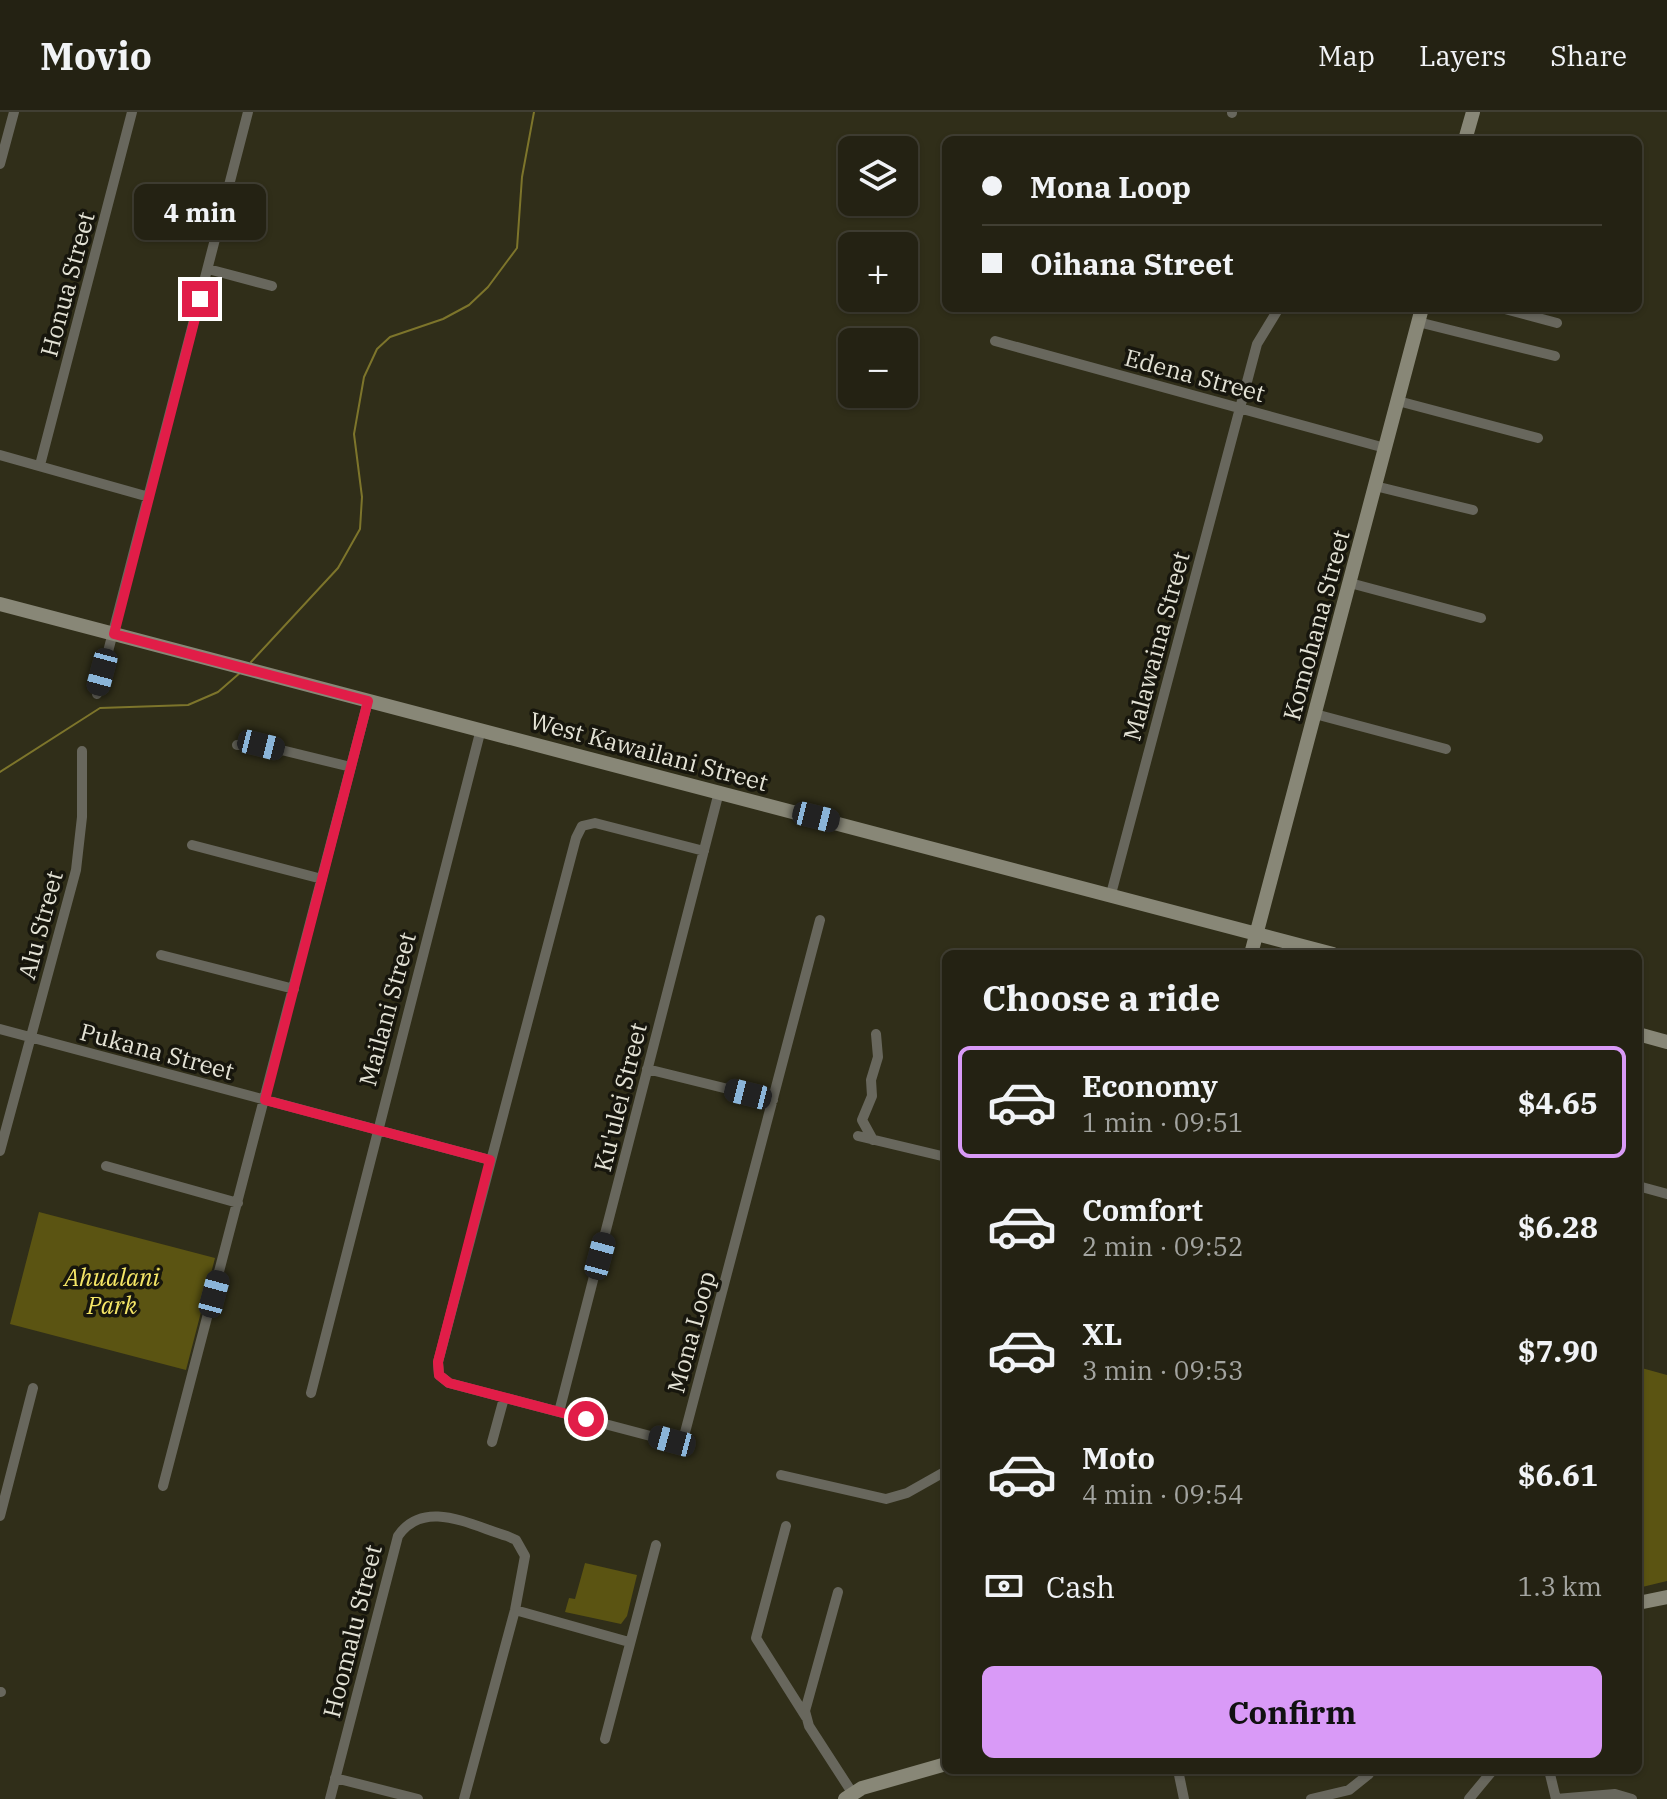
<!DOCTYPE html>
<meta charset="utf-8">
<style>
body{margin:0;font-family:"IBM Plex Serif",serif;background:#2c2a1c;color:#f1f3f6;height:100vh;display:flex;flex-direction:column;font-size:30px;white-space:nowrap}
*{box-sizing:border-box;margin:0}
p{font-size:26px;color:#a3a4a0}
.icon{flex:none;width:44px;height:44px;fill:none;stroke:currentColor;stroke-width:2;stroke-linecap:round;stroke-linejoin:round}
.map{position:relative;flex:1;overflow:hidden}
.side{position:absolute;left:942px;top:838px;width:700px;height:824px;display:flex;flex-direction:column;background:#242213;border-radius:12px;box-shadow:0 2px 6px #0004,0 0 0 2px #413f33}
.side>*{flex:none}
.top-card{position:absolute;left:942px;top:24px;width:700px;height:176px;border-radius:12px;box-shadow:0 2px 6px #0004,0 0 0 2px #413f33;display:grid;align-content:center;height:176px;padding:0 40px;background:#242213}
.controls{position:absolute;left:838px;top:24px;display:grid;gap:16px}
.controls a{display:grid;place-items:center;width:80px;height:80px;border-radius:12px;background:#242213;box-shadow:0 2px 6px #0004,0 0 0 2px #413f33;font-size:40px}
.end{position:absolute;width:36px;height:36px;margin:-18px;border:10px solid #e11d48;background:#fff;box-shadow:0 0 0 4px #fff}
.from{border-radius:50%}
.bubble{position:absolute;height:56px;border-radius:12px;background:#242213;box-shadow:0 2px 6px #0004,0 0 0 2px #413f33;font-size:26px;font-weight:700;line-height:56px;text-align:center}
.car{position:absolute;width:24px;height:48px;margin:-24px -12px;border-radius:10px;box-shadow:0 0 6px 2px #0007;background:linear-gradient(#222 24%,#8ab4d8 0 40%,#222 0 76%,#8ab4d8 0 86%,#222 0)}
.top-card b{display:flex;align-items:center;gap:28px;height:76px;font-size:30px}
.top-card b+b{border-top:2px solid #413f33}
.top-card i{width:20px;height:20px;background:#f1f3f6}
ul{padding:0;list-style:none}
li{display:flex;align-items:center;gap:24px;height:112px;margin:0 16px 12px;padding:0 24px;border:4px solid transparent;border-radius:12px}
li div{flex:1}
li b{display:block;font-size:30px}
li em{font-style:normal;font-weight:700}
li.on{border-color:#d99af7}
li>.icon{width:72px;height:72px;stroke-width:1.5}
h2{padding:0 40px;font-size:36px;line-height:96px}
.pay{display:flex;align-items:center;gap:20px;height:88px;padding:0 40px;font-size:30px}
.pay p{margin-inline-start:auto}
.action{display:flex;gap:16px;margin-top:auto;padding:16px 40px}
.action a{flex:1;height:92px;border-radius:12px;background:#d99af7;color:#111;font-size:32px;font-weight:700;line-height:92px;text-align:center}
header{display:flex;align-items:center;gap:48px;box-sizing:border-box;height:112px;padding:0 40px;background:#242213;border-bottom:2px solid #413f33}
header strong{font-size:38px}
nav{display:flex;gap:44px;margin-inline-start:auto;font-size:28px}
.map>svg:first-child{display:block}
</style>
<header>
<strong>Movio</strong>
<nav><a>Map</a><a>Layers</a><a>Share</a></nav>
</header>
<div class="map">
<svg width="1667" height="1687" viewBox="0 0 1667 1687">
<rect width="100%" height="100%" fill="#302e19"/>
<path fill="#5b5412" d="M39,1100l176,46 -29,112 -176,-46z
M1638,1255l29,8v206l-29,7z
M585,1451l52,12 -10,41 -6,8 -56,-12 4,-14 6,1z"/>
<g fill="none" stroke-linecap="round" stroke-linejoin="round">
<path stroke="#7d752b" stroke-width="2" d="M251,550l87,-94 22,-39 2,-32 -8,-63 10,-57 13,-28 13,-12 53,-18 26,-14 19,-18 29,-39 5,-71 12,-65
M0,660l100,-64 88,-3 30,-13 23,-20"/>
<path stroke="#68675d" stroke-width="10" d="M1232,0v1
M0,52l14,-52
M208,157l64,17
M1501,196l56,15
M1418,210l137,34
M995,229l390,107
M1398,289l140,37
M0,343l149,42
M40,353l92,-353
M1375,374l98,24
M1350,471l131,35
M97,582l151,-582
M1315,602l131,35
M237,633h24l90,22
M192,733l130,34
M704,739l-109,-28 -13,3 -6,12 -138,524 1,13 10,8 228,60 6,-3 137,-520
M1111,782l146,-550 22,-36
M161,843l133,34
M0,917l490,131
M647,957l126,31
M858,1024l88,21
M873,1028l-11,-20 10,-24 -1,-16 7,-23 -2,-23
M0,1039l76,-281 6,-53v-66
M106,1054l132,37
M1638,1074l29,8
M311,1281l170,-664
M559,1300l160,-620
M492,1330l12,-44
M781,1363l105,24 21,-6 39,-22
M163,1374l205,-785
M0,1404l33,-128
M786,1414l-30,112 50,79
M838,1480l-33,119 4,15 44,68
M515,1498l114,32
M0,1580h1
M605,1627l51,-194
M1178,1658l6,29
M1549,1658l7,29
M335,1666l83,21
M330,1687l68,-263c26,-38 72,-11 109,0l9,4 9,16 -10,54 -51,189
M1311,1687l38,-9 20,-16
M1469,1687l24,-29
M1556,1687l59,-5 17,5"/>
<path stroke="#888777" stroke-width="14" d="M1465,28l8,-28
M0,492l1333,350
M1251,842l171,-646
M1638,922l29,8
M1638,1491l29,-6
M845,1687l17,-11 84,-24"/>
</g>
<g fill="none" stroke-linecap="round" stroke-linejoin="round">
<path stroke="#e11d48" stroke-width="10" d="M200,187l-86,335 254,67 -103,399 225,60 -52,202 1,13 10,8 137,36"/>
</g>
<g text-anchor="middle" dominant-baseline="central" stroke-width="7" stroke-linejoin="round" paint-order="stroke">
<g font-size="24" fill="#e3e2d5" stroke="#17160d">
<text transform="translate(67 172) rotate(-75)">Honua Street</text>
<text transform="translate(1195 263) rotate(15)">Edena Street</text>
<text transform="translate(1316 513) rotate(-75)">Komohana Street</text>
<text transform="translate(1156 534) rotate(-75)">Malawaina Street</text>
<text transform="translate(649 639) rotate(15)">West Kawailani Street</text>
<text transform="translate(40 813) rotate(-75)">Alu Street</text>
<text transform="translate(387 897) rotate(-75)">Mailani Street</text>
<text transform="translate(157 939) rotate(15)">Pukana Street</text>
<text transform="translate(620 985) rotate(-76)">Ku'ulei Street</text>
<text transform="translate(691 1220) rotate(-75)">Mona Loop</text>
<text transform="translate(352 1519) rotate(-76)">Hoomalu Street</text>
</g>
<g font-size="24" font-style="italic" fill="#f6e767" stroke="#17160d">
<text x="112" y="1165">Ahualani<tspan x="112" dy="28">Park</tspan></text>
</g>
</g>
</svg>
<div class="controls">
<a><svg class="icon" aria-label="layers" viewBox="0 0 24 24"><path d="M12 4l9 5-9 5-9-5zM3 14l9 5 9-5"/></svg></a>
<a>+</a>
<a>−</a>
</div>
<i class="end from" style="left:586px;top:1307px"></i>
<i class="end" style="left:200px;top:187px"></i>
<div class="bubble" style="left:134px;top:72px;width:132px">4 min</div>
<i class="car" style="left:102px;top:560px;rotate:195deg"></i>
<i class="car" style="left:261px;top:633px;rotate:104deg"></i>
<i class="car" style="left:816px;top:705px;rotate:104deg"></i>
<i class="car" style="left:748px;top:982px;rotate:284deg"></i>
<i class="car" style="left:600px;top:1144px;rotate:15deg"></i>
<i class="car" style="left:214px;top:1182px;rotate:15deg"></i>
<i class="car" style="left:672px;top:1329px;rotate:285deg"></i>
<div class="top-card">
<b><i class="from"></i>Mona Loop</b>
<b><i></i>Oihana Street</b>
</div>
<section class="side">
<h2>Choose a ride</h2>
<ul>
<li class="on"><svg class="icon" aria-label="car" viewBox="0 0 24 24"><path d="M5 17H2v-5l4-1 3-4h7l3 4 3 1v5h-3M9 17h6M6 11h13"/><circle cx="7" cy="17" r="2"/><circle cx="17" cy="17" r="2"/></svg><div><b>Economy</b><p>1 min · 09:51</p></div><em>$4.65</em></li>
<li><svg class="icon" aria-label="car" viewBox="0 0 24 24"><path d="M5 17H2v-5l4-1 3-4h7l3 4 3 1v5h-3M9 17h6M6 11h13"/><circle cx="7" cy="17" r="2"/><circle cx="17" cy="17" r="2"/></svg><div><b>Comfort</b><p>2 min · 09:52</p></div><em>$6.28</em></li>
<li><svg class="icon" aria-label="car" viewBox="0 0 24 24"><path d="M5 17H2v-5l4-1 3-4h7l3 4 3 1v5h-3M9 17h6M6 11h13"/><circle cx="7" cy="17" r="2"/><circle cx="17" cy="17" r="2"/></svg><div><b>XL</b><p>3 min · 09:53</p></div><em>$7.90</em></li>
<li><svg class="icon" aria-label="car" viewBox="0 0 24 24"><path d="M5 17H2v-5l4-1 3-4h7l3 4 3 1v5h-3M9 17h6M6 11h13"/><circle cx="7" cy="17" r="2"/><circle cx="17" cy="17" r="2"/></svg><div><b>Moto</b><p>4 min · 09:54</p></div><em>$6.61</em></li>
</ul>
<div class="pay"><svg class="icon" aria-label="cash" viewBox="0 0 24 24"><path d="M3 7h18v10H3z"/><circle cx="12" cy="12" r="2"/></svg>Cash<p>1.3 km</p></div>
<div class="action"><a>Confirm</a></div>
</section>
</div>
